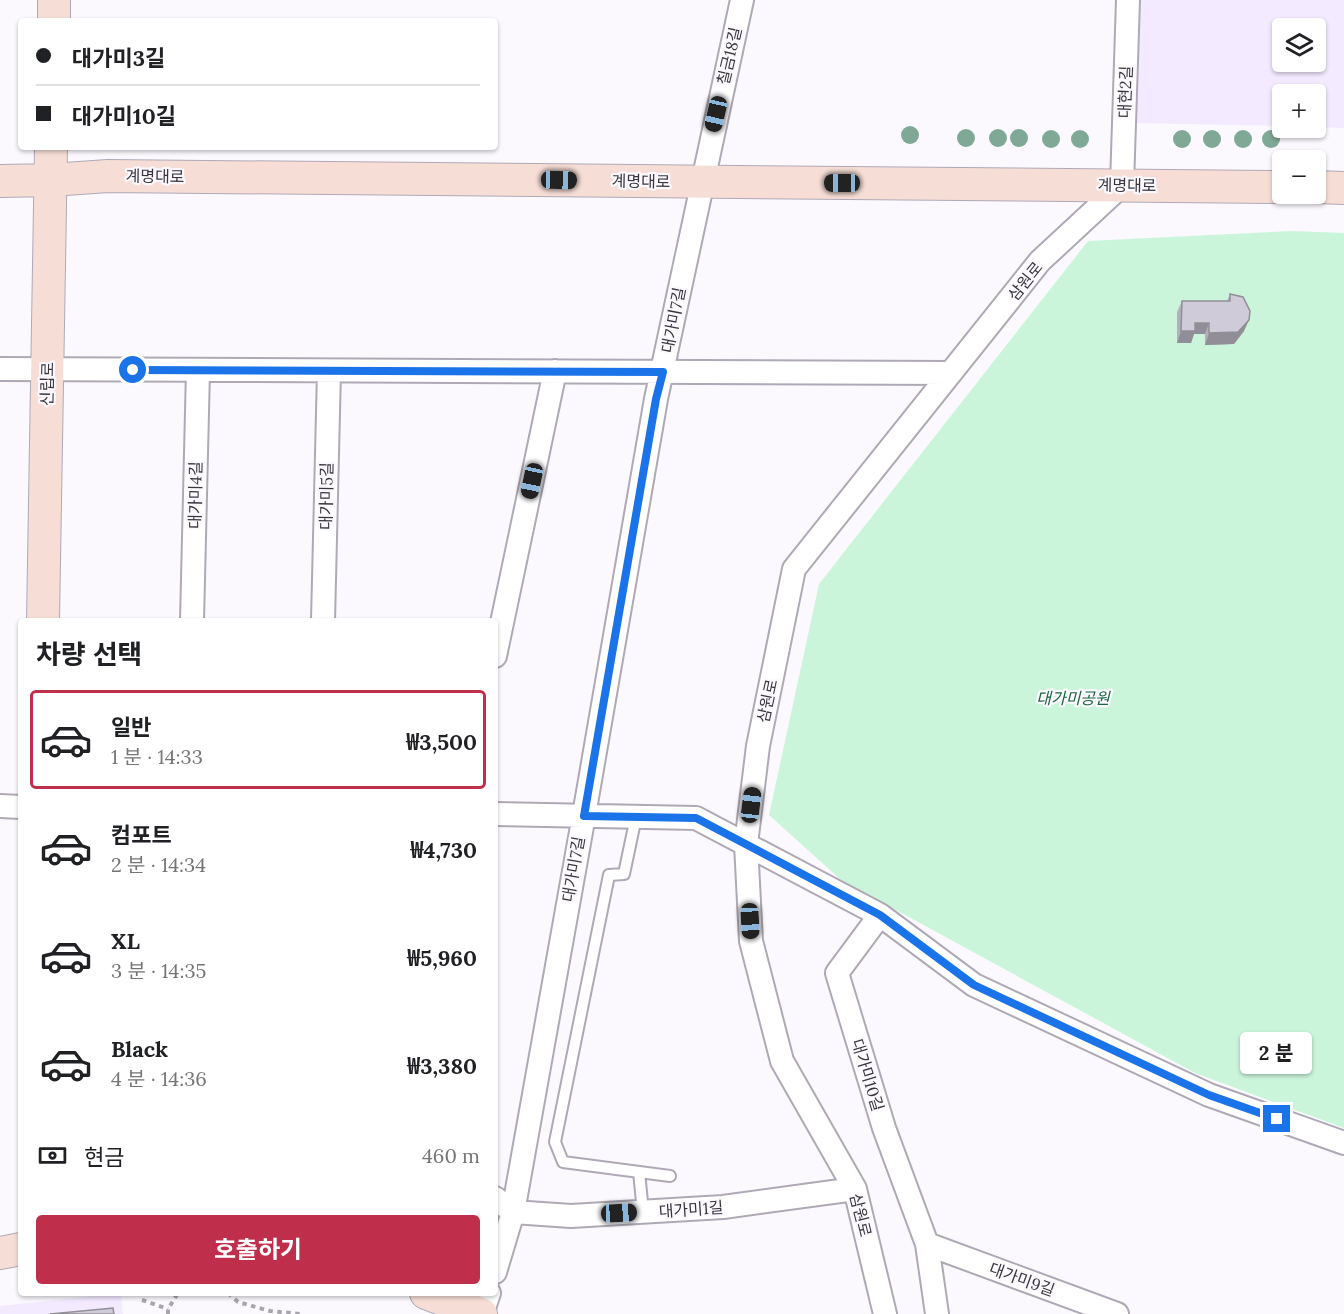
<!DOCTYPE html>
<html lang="ko">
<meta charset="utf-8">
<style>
body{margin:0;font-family:Lora,"Noto Sans KR",serif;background:#f2f2f2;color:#202124;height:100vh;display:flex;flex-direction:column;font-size:22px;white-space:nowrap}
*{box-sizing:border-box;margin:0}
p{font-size:20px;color:#757577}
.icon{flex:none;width:33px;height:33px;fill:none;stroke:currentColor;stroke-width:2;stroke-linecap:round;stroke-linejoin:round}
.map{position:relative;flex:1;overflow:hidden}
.drawer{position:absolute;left:18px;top:618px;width:480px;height:678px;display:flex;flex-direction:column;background:#fff;border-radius:6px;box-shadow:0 2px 4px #0004}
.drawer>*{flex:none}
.guide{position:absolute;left:18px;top:18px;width:480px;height:132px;border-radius:6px;box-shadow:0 2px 4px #0004;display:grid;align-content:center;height:132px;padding:0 18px;background:#fff}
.controls{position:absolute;left:1272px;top:18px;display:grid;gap:12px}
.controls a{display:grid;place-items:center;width:54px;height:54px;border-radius:6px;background:#fff;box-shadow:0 2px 4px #0004;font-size:30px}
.end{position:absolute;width:27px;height:27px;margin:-14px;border:8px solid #1a73e8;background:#fff;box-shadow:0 0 0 3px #fff}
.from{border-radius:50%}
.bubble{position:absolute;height:42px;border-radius:6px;background:#fff;box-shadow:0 2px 4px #0004;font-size:20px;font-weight:700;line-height:42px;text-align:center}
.car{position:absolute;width:18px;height:36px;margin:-18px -9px;border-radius:8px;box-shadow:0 0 4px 2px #0007;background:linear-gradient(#222 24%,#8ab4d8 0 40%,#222 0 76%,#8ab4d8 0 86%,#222 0)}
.guide b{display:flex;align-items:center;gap:21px;height:57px;font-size:22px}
.guide b+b{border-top:2px solid #e0e0e0}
.guide i{width:15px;height:15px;background:#202124}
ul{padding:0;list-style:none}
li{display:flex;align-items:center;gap:18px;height:99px;margin:0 12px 9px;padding:0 6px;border:3px solid transparent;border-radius:6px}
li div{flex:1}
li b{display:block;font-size:22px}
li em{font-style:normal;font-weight:700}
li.current{border-color:#bf2e4b}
li>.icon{width:54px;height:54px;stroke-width:1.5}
h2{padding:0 18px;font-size:27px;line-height:72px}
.pay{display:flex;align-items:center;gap:15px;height:66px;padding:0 18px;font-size:22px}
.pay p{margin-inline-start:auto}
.action{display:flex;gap:12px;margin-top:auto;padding:12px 18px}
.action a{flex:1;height:69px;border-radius:6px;background:#bf2e4b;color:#fff;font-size:24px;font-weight:700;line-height:69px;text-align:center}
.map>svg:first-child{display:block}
</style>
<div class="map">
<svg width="1344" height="1314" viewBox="0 0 1344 1314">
<rect width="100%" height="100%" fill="#fbf9fe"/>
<path fill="#f3eaff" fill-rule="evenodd" d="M1135,0h209v128l-28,-1v-33h-34v32l-150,-3zM1282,28h34v34h-34z
M121,1293l2,21h-123v-8z"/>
<path fill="#cbf5da" d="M1292,231l52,2v895l-149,-55 -354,-193 -72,-65 50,-231 269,-343z"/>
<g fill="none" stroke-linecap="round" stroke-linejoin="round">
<defs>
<path id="lane" d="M636,817l-12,57 -15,1 -54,267 8,20 107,14
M639,1172l4,40"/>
<path id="street" d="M0,369l950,4
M192,621l6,-251
M323,621l6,-250
M495,656l60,-285
M0,806l21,1
M495,814l201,4 184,97 94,70 235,110 135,48
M880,915l-43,58 47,155 43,116 10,70
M495,1198l18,14 58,4 152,-9 132,-18
M927,1244l190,70
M495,1272l18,-60 71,-397 72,-416 86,-399
M482,1314l7,-21
M885,1314l-30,-125 -73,-128 -31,-120 -5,-97 12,-98 36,-177 246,-308 82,-76 6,-185"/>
<path id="secondary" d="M54,21v-21
M0,181l51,-1 57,-4 1174,11
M1316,187l28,1
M43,621l8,-474
M0,1253l21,-4
M426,1293l55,21"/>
</defs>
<use href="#lane" stroke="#afa9b7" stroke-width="14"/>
<use href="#street" stroke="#afa9b7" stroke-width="26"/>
<use href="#secondary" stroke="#afa9b7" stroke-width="34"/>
<path stroke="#a8a6ac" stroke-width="4" stroke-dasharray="4.5 4.5" stroke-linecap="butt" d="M228,1293l10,9 32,9 31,3
M142,1300l26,9
M168,1314v-5l10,-16"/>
<use href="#lane" stroke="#fff" stroke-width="10"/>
<use href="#street" stroke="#fff" stroke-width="22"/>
<use href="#secondary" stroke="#f6ded6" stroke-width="32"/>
</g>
<g fill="#80a896">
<circle cx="910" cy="135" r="9"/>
<circle cx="966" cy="138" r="9"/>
<circle cx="998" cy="138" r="9"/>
<circle cx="1019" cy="138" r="9"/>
<circle cx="1051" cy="139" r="9"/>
<circle cx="1080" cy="139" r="9"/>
<circle cx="1182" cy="139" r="9"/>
<circle cx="1212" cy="139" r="9"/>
<circle cx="1243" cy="139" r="9"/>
<circle cx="1271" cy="139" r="9"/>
</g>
<path fill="#b3afbb" d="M1230,294l14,37 -10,13 -29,1v-11h-11l-3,9h-14v-31l5,-11h45z"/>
<path fill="#928e98" d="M1249,320l-5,11 -10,13 -29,1 4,-12z
M1195,323h14l-4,11h-11l-3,9h-14l4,-12z"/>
<path fill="#d0cbd9" stroke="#928e98" stroke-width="1.5" d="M1230,294l13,3 7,14 -1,9 -11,12 -29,1v-10h-14v8h-14l1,-30h48z
M113,1308l1,6h-64z"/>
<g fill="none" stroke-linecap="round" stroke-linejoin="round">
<path stroke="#1a73e8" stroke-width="8" d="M133,370l530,2 -7,27 -72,417 112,2 184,97 94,70 235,110 68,24"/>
</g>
<g text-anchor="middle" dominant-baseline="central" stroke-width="4.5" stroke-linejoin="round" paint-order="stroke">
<g font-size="16" fill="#39373d" stroke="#fbf9fe">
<text transform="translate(729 56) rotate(-77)">칠금18길</text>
<text transform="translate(1125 92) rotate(-88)">대현2길</text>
<text transform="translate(155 176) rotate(1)">계명대로</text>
<text transform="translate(641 181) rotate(1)">계명대로</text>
<text transform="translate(1127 185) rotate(1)">계명대로</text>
<text transform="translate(1025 281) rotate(-51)">삼원로</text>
<text transform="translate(673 320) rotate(-79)">대가미7길</text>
<text transform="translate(47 384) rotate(-89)">신립로</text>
<text transform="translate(195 495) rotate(-89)">대가미4길</text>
<text transform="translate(326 496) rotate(-89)">대가미5길</text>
<text transform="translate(767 701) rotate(-78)">삼원로</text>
<text transform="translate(573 869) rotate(-80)">대가미7길</text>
<text transform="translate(868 1075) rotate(73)">대가미10길</text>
<text transform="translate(691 1209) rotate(-4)">대가미1길</text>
<text transform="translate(861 1215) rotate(76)">삼원로</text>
<text transform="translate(1022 1279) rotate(20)">대가미9길</text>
</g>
<g font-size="16" font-style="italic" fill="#1b6540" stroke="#fbf9fe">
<text x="1073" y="698">대가미공원</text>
</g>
</g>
</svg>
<div class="controls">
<a><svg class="icon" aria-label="layers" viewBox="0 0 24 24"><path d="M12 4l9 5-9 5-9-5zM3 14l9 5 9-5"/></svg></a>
<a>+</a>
<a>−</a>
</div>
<i class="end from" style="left:133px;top:370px"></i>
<i class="end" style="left:1277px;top:1119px"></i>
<div class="bubble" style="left:1240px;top:1032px;width:72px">2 분</div>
<i class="car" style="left:716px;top:114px;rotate:193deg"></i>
<i class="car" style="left:559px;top:180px;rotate:91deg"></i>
<i class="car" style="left:842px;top:183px;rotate:270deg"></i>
<i class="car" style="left:532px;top:481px;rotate:192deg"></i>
<i class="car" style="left:751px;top:805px;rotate:7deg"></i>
<i class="car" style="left:750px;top:921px;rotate:177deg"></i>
<i class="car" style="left:619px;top:1213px;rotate:87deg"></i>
<div class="guide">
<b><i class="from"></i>대가미3길</b>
<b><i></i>대가미10길</b>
</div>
<section class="drawer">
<h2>차량 선택</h2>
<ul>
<li class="current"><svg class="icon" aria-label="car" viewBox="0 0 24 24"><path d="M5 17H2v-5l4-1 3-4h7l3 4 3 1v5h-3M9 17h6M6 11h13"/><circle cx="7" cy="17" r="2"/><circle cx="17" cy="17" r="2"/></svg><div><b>일반</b><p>1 분 · 14:33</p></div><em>₩3,500</em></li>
<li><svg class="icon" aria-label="car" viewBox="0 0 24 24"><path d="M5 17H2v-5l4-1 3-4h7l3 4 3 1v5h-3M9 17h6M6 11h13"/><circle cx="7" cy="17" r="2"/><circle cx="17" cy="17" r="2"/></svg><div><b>컴포트</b><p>2 분 · 14:34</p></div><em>₩4,730</em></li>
<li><svg class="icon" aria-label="car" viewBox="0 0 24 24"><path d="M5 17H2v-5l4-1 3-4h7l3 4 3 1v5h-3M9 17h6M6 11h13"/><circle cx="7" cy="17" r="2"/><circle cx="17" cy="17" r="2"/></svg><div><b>XL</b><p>3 분 · 14:35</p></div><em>₩5,960</em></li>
<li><svg class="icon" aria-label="car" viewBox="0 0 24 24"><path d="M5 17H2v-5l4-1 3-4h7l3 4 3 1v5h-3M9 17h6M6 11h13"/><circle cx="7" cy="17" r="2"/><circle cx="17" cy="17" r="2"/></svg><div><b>Black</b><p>4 분 · 14:36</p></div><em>₩3,380</em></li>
</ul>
<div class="pay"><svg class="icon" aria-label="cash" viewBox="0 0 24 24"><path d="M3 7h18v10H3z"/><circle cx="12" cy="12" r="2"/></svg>현금<p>460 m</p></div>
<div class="action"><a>호출하기</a></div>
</section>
</div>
